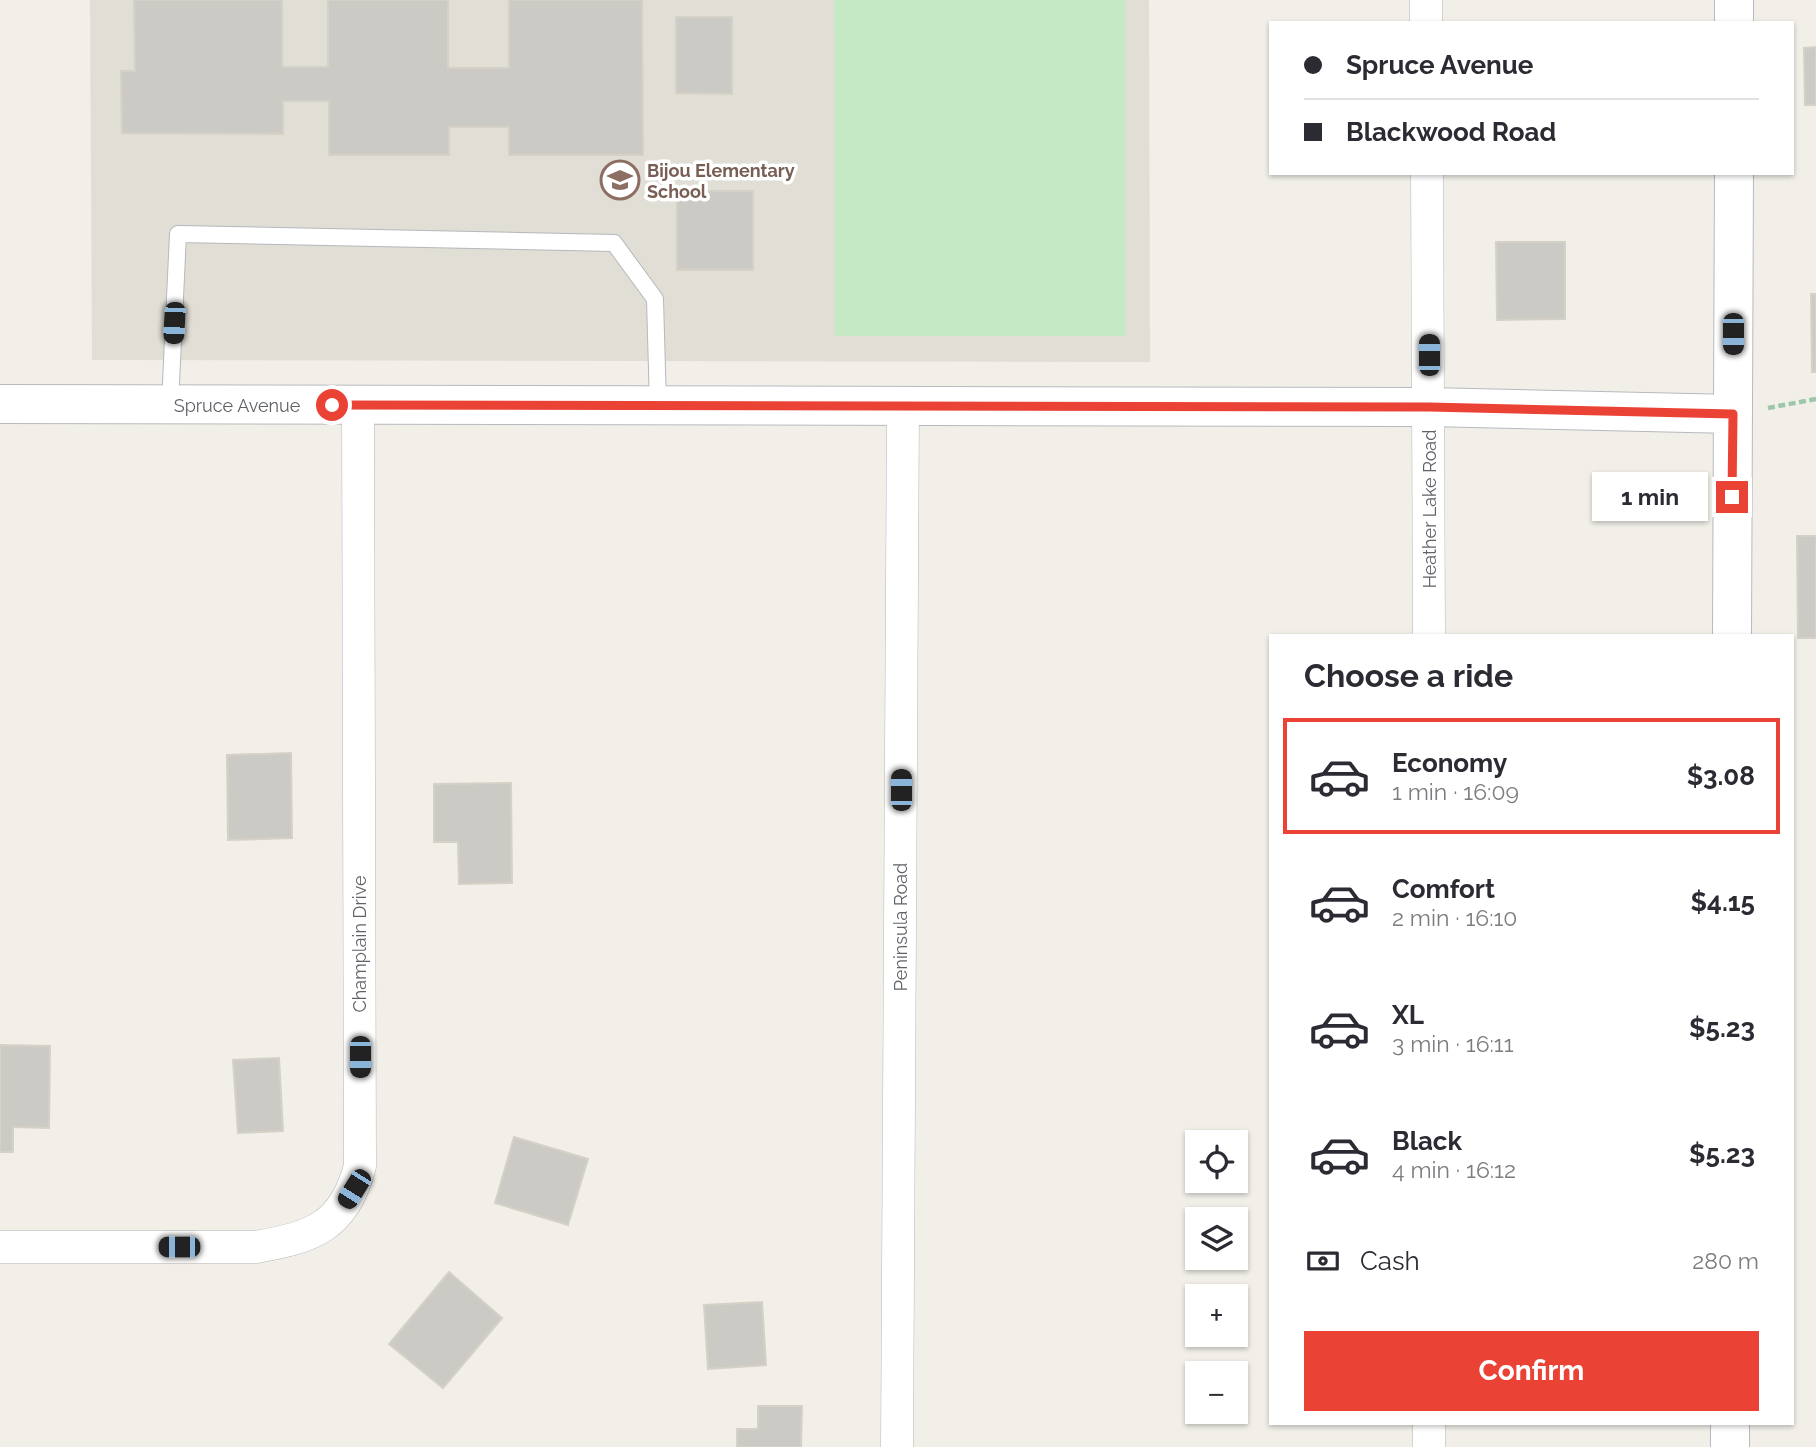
<!DOCTYPE html>
<meta charset="utf-8">
<style>
body{margin:0;font-family:Raleway,sans-serif;background:#f2f2f3;color:#2b2b33;height:100vh;display:flex;flex-direction:column;font-size:26px;white-space:nowrap}
*{box-sizing:border-box;margin:0}
p{font-size:23px;color:#7c7c81}
.icon{flex:none;width:38px;height:38px;fill:none;stroke:currentColor;stroke-width:2;stroke-linecap:round;stroke-linejoin:round}
.map{position:relative;flex:1;overflow:hidden}
.drawer{position:absolute;left:1269px;top:634px;width:525px;height:791px;display:flex;flex-direction:column;background:#fff;border-radius:0px;box-shadow:0 2px 5px #0004}
.drawer>*{flex:none}
.banner{position:absolute;left:1269px;top:21px;width:525px;height:154px;border-radius:0px;box-shadow:0 2px 5px #0004;display:grid;align-content:center;height:154px;padding:0 35px;background:#fff}
.buttons{position:absolute;left:1185px;top:1130px;display:grid;gap:14px}
.buttons a{display:grid;place-items:center;width:63px;height:63px;border-radius:0px;background:#fff;box-shadow:0 2px 5px #0004;font-size:35px}
.end{position:absolute;width:32px;height:32px;margin:-16px;border:9px solid #ea4335;background:#fff;box-shadow:0 0 0 4px #fff}
.from{border-radius:50%}
.bubble{position:absolute;height:49px;border-radius:0px;background:#fff;box-shadow:0 2px 5px #0004;font-size:23px;font-weight:700;line-height:49px;text-align:center}
.car{position:absolute;width:21px;height:42px;margin:-21px -10px;border-radius:9px;box-shadow:0 0 5px 2px #0007;background:linear-gradient(#222 24%,#8ab4d8 0 40%,#222 0 76%,#8ab4d8 0 86%,#222 0)}
.banner b{display:flex;align-items:center;gap:24px;height:66px;font-size:26px}
.banner b+b{border-top:2px solid #e1e1e2}
.banner i{width:18px;height:18px;background:#2b2b33}
ul{padding:0;list-style:none}
li{display:flex;align-items:center;gap:21px;height:116px;margin:0 14px 10px;padding:0 21px;border:4px solid transparent;border-radius:0px}
li div{flex:1}
li b{display:block;font-size:26px}
li em{font-style:normal;font-weight:700}
li.current{border-color:#ea4335}
li>.icon{width:63px;height:63px;stroke-width:1.5}
h2{padding:0 35px;font-size:32px;line-height:84px}
.pay{display:flex;align-items:center;gap:18px;height:77px;padding:0 35px;font-size:26px}
.pay p{margin-inline-start:auto}
.primary-button{display:flex;gap:14px;margin-top:auto;padding:14px 35px}
.primary-button a{flex:1;height:80px;border-radius:0px;background:#ea4335;color:#fff;font-size:28px;font-weight:700;line-height:80px;text-align:center}
.map>svg:first-child{display:block}
</style>
<div class="map">
<svg width="1816" height="1447" viewBox="0 0 1816 1447">
<rect width="100%" height="100%" fill="#f1efe8"/>
<path fill="#e1ded6" d="M90,0h1059l1,362 -1058,-2z"/>
<path fill="#c5e8c5" d="M834,0h291l1,336h-291z"/>
<path fill="#cccac5" stroke="#d6d1c6" stroke-width="2" d="M134,0h148v67h46v-67h120v68h61v-68h133l1,155h-134v-28h-60v28h-120v-54h-46v33l-161,-1 -1,-62h14z
M676,17h56v77l-56,-1z
M1816,47v58h-11l-1,-57z
M677,191h76v79h-76z
M1496,242h69v77l-68,1z
M1811,294h5v78h-4z
M1797,536h19v102h-18z
M291,753l1,85 -64,2 -1,-85z
M511,783l1,100 -53,1 -1,-42h-24v-58z
M0,1045l50,1 -1,82 -36,-1v25h-13z
M279,1058l4,73 -45,2 -5,-73z
M514,1137l74,22 -20,66 -73,-22z
M449,1272l53,46 -59,70 -54,-44z
M762,1302l4,63 -58,4 -4,-64z
M758,1406h44l-1,41h-64v-18h21z"/>
<g fill="none" stroke-linecap="round" stroke-linejoin="round">
<defs>
<path id="lane" d="M170,404l8,-170 436,9 41,56 3,107"/>
<path id="street" d="M1426,0v23
M1427,173l2,462
M0,1247h256c57,-10 88,-20 104,-81l-2,-761
M897,1447l6,-1039
M1429,1447v-24"/>
<path id="secondary" d="M1734,23v-23
M0,404l1429,3 304,7
M1732,635l2,-462
M1730,1447v-24"/>
</defs>
<use href="#lane" stroke="#b5b8bc" stroke-width="18"/>
<use href="#street" stroke="#b5b8bc" stroke-width="33"/>
<use href="#secondary" stroke="#b6babf" stroke-width="40"/>
<path stroke="#9cc7a9" stroke-width="4.5" stroke-dasharray="7 3.5" stroke-linecap="butt" d="M1768,408l48,-9"/>
<use href="#lane" stroke="#fff" stroke-width="16"/>
<use href="#street" stroke="#fff" stroke-width="32"/>
<use href="#secondary" stroke="#fff" stroke-width="38"/>
</g>
<g fill="none" stroke-linecap="round" stroke-linejoin="round">
<path stroke="#ea4335" stroke-width="9" d="M332,405l1097,2 304,7 -1,83"/>
</g>
<defs>
<symbol id="school-ring" viewBox="-11 -11 22 22"><circle r="9.5" fill="#fff" stroke="#8d6e63" stroke-width="1.5"/><path d="M0-5L7-2L0 1L-7-2ZM-4 1L0 2.5L4 1V4Q0 6-4 4Z" fill="#8d6e63"/></symbol>
</defs>
<g fill-rule="evenodd">
<use href="#school-ring" x="598" y="158" width="44" height="44"/>
</g>
<g text-anchor="middle" dominant-baseline="central" stroke-width="7" stroke-linejoin="round" paint-order="stroke">
<g font-size="18" font-weight="bold" fill="#785e54" stroke="#fff" text-anchor="start">
<text x="647" y="170">Bijou Elementary<tspan x="647" dy="21">School</tspan></text>
</g>
<g font-size="18" fill="#5f6368" stroke="#fff">
<text x="237" y="405">Spruce Avenue</text>
<text transform="translate(1429 509) rotate(-90)">Heather Lake Road</text>
<text transform="translate(900 927) rotate(-90)">Peninsula Road</text>
<text transform="translate(359 944) rotate(-90)">Champlain Drive</text>
</g>
</g>
</svg>
<div class="buttons">
<a><svg class="icon" aria-label="locate" viewBox="0 0 24 24"><circle cx="12" cy="12" r="6"/><path d="M12 2v4M12 18v4M2 12h4M18 12h4"/></svg></a>
<a><svg class="icon" aria-label="layers" viewBox="0 0 24 24"><path d="M12 4l9 5-9 5-9-5zM3 14l9 5 9-5"/></svg></a>
<a>+</a>
<a>−</a>
</div>
<i class="end from" style="left:332px;top:405px"></i>
<i class="end" style="left:1732px;top:497px"></i>
<div class="bubble" style="left:1592px;top:472px;width:116px">1 min</div>
<i class="car" style="left:174px;top:323px;rotate:183deg"></i>
<i class="car" style="left:1733px;top:334px;rotate:180deg"></i>
<i class="car" style="left:1429px;top:355px;rotate:0deg"></i>
<i class="car" style="left:901px;top:790px;rotate:0deg"></i>
<i class="car" style="left:360px;top:1057px;rotate:180deg"></i>
<i class="car" style="left:354px;top:1189px;rotate:212deg"></i>
<i class="car" style="left:179px;top:1247px;rotate:270deg"></i>
<div class="banner">
<b><i class="from"></i>Spruce Avenue</b>
<b><i></i>Blackwood Road</b>
</div>
<section class="drawer">
<h2>Choose a ride</h2>
<ul>
<li class="current"><svg class="icon" aria-label="car" viewBox="0 0 24 24"><path d="M5 17H2v-5l4-1 3-4h7l3 4 3 1v5h-3M9 17h6M6 11h13"/><circle cx="7" cy="17" r="2"/><circle cx="17" cy="17" r="2"/></svg><div><b>Economy</b><p>1 min · 16:09</p></div><em>$3.08</em></li>
<li><svg class="icon" aria-label="car" viewBox="0 0 24 24"><path d="M5 17H2v-5l4-1 3-4h7l3 4 3 1v5h-3M9 17h6M6 11h13"/><circle cx="7" cy="17" r="2"/><circle cx="17" cy="17" r="2"/></svg><div><b>Comfort</b><p>2 min · 16:10</p></div><em>$4.15</em></li>
<li><svg class="icon" aria-label="car" viewBox="0 0 24 24"><path d="M5 17H2v-5l4-1 3-4h7l3 4 3 1v5h-3M9 17h6M6 11h13"/><circle cx="7" cy="17" r="2"/><circle cx="17" cy="17" r="2"/></svg><div><b>XL</b><p>3 min · 16:11</p></div><em>$5.23</em></li>
<li><svg class="icon" aria-label="car" viewBox="0 0 24 24"><path d="M5 17H2v-5l4-1 3-4h7l3 4 3 1v5h-3M9 17h6M6 11h13"/><circle cx="7" cy="17" r="2"/><circle cx="17" cy="17" r="2"/></svg><div><b>Black</b><p>4 min · 16:12</p></div><em>$5.23</em></li>
</ul>
<div class="pay"><svg class="icon" aria-label="cash" viewBox="0 0 24 24"><path d="M3 7h18v10H3z"/><circle cx="12" cy="12" r="2"/></svg>Cash<p>280 m</p></div>
<div class="primary-button"><a>Confirm</a></div>
</section>
</div>
